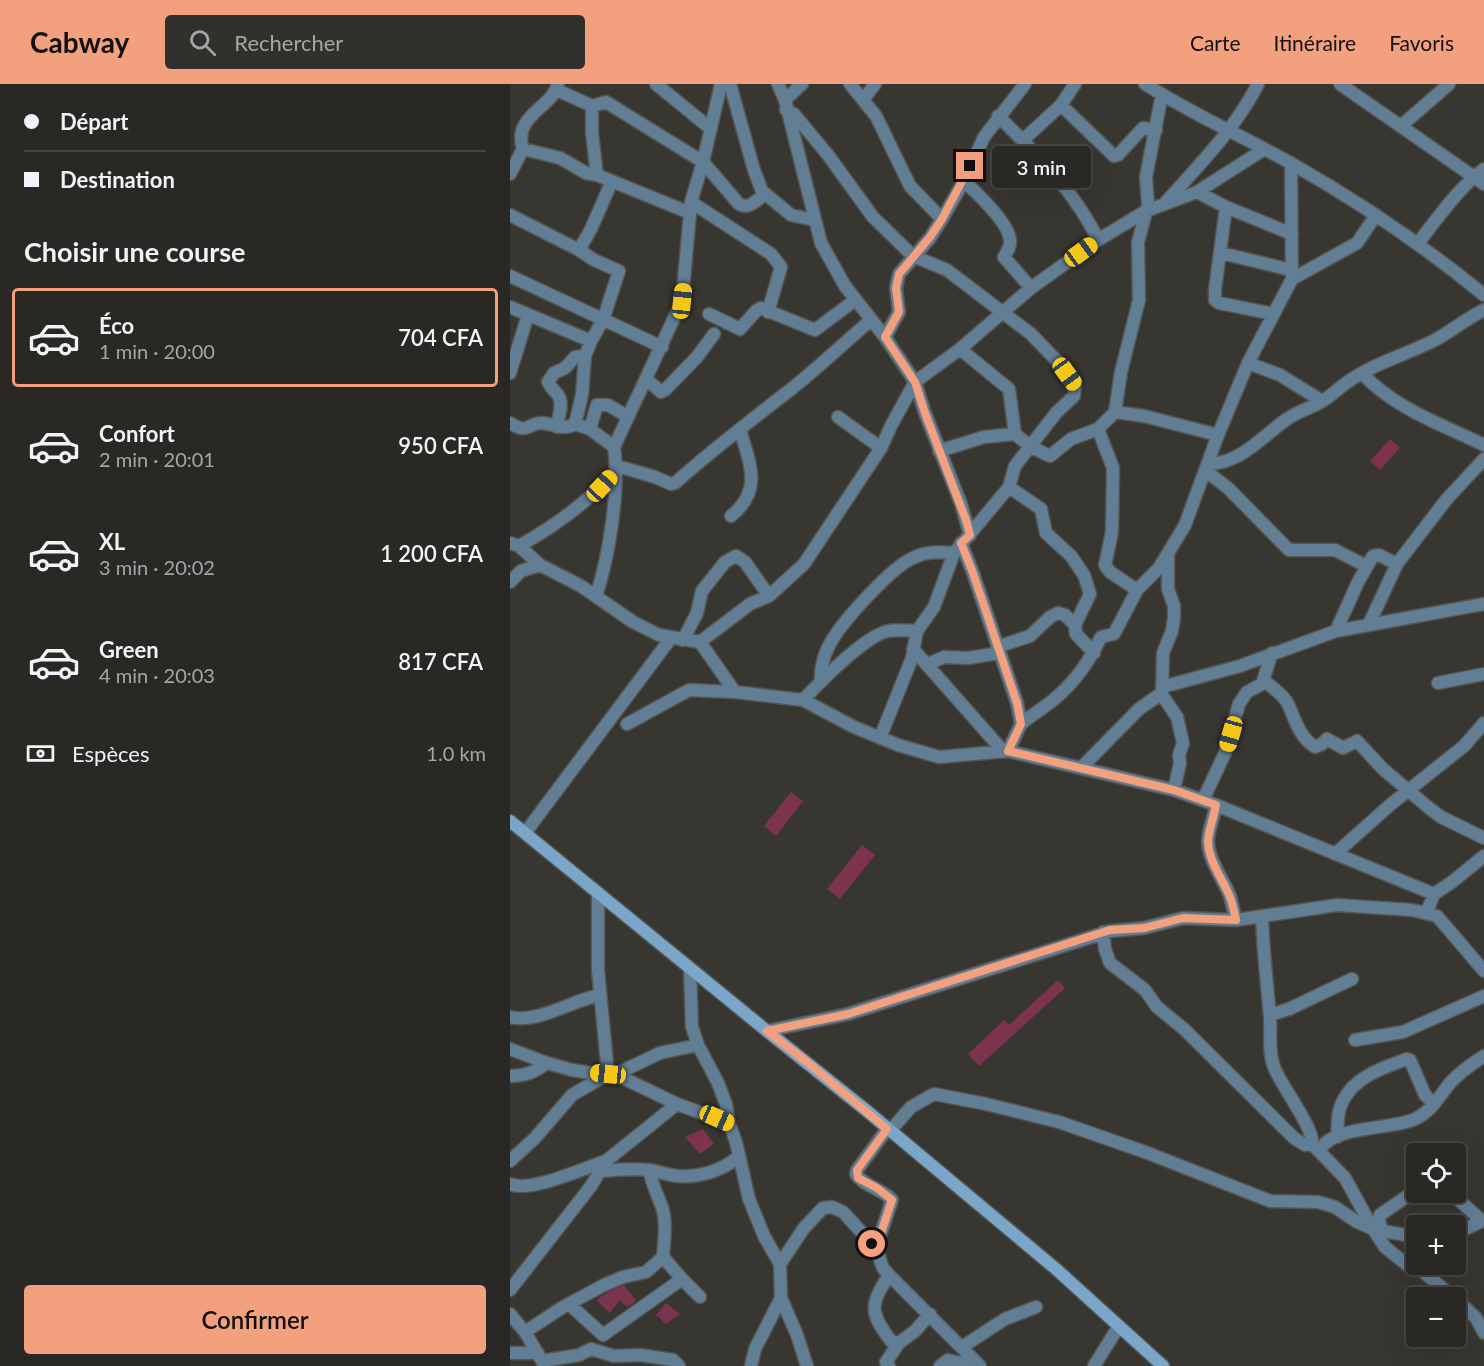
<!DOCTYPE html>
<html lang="fr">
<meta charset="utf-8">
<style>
body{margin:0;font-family:Lato,sans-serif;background:#32302d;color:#f1f3f6;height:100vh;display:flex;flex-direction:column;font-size:22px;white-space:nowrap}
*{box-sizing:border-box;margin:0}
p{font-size:20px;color:#a5a6a7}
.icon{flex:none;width:33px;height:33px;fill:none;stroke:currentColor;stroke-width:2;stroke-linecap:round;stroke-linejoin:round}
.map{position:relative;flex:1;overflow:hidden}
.sheet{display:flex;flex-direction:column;background:#2a2825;width:510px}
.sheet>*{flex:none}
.guide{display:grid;align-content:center;height:132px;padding:0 24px;background:#2a2825}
.buttons{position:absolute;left:896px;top:1059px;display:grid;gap:12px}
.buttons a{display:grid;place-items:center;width:60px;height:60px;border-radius:6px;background:#2a2825;box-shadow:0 6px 24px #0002,0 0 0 2px #464442;font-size:30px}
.end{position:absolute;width:27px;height:27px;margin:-14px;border:8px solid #f2a07e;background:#111;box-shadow:0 0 0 3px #111}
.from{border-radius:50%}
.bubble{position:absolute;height:42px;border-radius:6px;background:#2a2825;box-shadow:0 6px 24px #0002,0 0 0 2px #464442;font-size:20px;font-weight:600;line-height:42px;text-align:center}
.car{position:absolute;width:18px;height:36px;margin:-18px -9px;border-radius:8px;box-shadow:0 0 4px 2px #0007;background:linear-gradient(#f5c518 24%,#345 0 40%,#f5c518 0 76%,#345 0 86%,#f5c518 0)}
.guide b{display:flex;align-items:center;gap:21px;height:57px;font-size:22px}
.guide b+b{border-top:2px solid #464442}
.guide i{width:15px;height:15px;background:#f1f3f6}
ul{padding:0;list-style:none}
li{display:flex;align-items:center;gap:18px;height:99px;margin:0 12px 9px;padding:0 12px;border:3px solid transparent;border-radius:6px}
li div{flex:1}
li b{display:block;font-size:22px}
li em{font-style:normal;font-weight:600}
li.active{border-color:#f2a07e}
li>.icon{width:54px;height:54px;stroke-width:1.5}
h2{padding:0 24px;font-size:27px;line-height:72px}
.pay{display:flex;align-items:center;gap:15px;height:66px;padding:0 24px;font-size:22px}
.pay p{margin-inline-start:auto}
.cta{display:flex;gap:12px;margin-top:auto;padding:12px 24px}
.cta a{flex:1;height:69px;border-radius:6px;background:#f2a07e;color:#111;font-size:24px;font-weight:600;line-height:69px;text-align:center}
header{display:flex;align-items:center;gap:36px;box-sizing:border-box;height:84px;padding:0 30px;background:#f2a07e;color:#111}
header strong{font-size:28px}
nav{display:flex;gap:33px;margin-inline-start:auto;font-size:21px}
.search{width:420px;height:54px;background:#32302d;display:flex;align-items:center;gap:15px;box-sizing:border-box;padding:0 21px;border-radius:6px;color:#a5a6a7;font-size:22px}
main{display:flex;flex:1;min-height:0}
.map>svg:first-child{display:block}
</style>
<header>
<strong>Cabway</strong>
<div class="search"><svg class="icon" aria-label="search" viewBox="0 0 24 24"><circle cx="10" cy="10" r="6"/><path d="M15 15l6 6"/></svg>Rechercher</div>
<nav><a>Carte</a><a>Itinéraire</a><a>Favoris</a></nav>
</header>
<main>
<section class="sheet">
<div class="guide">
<b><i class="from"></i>Départ</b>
<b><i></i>Destination</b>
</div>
<h2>Choisir une course</h2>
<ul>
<li class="active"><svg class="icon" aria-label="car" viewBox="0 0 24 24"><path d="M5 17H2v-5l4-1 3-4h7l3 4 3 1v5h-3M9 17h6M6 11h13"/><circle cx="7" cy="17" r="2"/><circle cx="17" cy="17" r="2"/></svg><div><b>Éco</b><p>1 min · 20:00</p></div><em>704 CFA</em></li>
<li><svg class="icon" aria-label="car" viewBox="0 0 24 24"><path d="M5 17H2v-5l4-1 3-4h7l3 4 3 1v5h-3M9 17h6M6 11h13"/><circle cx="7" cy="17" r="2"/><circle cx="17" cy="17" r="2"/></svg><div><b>Confort</b><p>2 min · 20:01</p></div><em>950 CFA</em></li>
<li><svg class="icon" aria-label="car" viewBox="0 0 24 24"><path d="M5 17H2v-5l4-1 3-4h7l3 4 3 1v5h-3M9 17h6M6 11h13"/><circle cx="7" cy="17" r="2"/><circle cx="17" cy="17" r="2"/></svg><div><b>XL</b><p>3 min · 20:02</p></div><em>1 200 CFA</em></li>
<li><svg class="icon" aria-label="car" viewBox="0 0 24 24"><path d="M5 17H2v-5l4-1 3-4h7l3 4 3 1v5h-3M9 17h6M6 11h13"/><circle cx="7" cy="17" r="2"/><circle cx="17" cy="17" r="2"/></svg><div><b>Green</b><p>4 min · 20:03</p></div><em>817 CFA</em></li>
</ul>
<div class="pay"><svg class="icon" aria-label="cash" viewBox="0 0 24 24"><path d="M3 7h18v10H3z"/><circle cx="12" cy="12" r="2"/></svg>Espèces<p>1.0 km</p></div>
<div class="cta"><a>Confirmer</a></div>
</section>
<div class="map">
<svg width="974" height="1282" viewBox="0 0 974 1282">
<rect width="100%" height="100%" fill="#383631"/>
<path fill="#7c334e" d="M880,355l10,9 -20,22 -10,-9z
M281,708l12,9 -27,35 -12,-10z
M352,761l13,10 -35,44 -13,-10z
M548,896l7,8 -86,78 -11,-12 36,-34 5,5z
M193,1045l11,15 -14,10 -15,-17z
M114,1201l12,16 -9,6 -7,-7 -10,13 -14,-13 12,-8z
M156,1219l14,11 -14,10 -10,-9z"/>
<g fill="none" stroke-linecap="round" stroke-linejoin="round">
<defs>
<path id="street" d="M146,0l55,45
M220,0l24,86 8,21 29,24 23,5
M268,0l7,16 36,143 24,43 40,51 30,45 10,31 36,91 9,31
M340,0l26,32 34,70 32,33
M635,0c48,31 100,53 149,81 67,38 130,81 190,130
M830,0l144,100
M47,6l35,16v27l5,42
M275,16l17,-16
M353,16l12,-16
M551,21l53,51 4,-1 25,-27 13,2
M82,22l14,-4 97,60 36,42c10,6 18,-4 26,-10
M276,26l8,4 34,41 45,62 40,39 34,14 84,64 28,29 16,22 -1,11 -18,17 -41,53 -6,21 -55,66 -20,54 -17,24 -5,27 -32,80
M488,32c37,36 78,77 100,124
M891,42l48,-42
M513,56l38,-35 14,-21
M13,65l37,9 26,15 11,2 93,38
M0,90l13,-25c-11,-33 29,-41 35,-65
M454,97c13,12 45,42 46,59 1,6 -3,12 -6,17l27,31
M687,108l29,15 66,27
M181,118l80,52 10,13 -13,45
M655,119c34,-38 70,-74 93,-119
M716,123l-11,83v10l4,3 55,11
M0,131l69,35 12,-21 21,-48
M908,159c20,-25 40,-55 66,-74
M69,166l15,10 25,11 -16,49 -12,21
M711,169l70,17
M0,192l152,71
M782,195l65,-36 19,-28
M0,223l81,34 -6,15 -3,39 -7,29
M199,230l31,15 16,-18 5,-3 54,22 40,-30
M375,253l14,-25 -3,-24 3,-14 31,-36 12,-19 22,-38 20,-44 41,-53
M450,265l49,40 6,45
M738,279l32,12 42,26
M0,289l18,-58
M852,289c31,35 81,52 122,72
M136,295l15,13 4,-2 32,-33 17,-23
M605,328l6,-40 18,-72 -1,-58 10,-37 -2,-28 16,-83
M328,333l43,31
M0,339c19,12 17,0 32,0 13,1 21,8 33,1l15,5 24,18
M47,343c1,-10 7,-23 1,-32 -4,-5 -7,-7 -10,-13l6,-9 11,-5 10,-11 10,-1
M80,345l7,-24h11l19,11
M588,345l15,39 -1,64 -7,33 5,7 27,18
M429,367l45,-14 31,-3 16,13 19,9 21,-17 27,-10 17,-17 29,4 74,19
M698,380c34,-1 53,-27 79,-45 11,-8 25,-11 37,-19 9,-6 16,-13 25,-19 26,-18 56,-26 84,-40 18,-9 32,-22 51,-31
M107,382l38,11 16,7 4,-1c37,-33 76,-63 115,-93 28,-22 54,-47 81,-70
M696,387l22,17 61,62h46l31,16
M499,403l32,22 5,24 25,23 13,19 6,19 -15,31
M221,432c32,-26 19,-52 9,-86
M0,459l9,3 21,19 41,21 52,36 26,13 41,7 35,50 68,8 51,27 44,18 41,12 69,-6 166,39 42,15 218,89
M451,459l12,30 44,130 4,21 -13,27
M9,462c36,-20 69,-44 97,-75
M658,472v33l6,17v12l-2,13 -9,22 -1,42 15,22 6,26 -4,12 1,8 -6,27
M0,498l11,-11 19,-6
M86,512c13,-39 24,-108 18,-149l68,-146 9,-99 12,-40 18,-78
M859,540l28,-60 49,-64 38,-41
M826,547l22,-49 15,-26 6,-1 18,9
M173,556l14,-27 5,-22 23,-29 11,-6 9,6 24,34
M190,558l50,-38 19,-8 35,-32 77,-116 11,-24 23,-42 45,-33 71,-61 67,-48 48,-29 51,-19 66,-42
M487,563l33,-11 20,-19 8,-4 7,2 10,10 1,9 18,19
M403,565l90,102
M418,580l16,-7 24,1 31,-5
M754,596c7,7 20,15 24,24 7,15 11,33 27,43l7,-3 5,-5 16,9 14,-7 26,28 46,39 12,9 43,21
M311,598c-1,-17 5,-34 15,-48 13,-19 57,-68 77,-76 13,-7 27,-6 41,-5
M928,599l46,-9
M652,603l78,-21 96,-35 148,-27
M293,616c17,-18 62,-64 85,-69 9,-2 20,0 29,0
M117,640l62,-34 46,2
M511,640c12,-10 26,-18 38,-29 18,-16 32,-37 42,-58l13,-3 23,-44 22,-22 26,-43 33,-90 30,-72 44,-84 -1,-116
M572,683l57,-58 20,-14h3
M693,716l22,-47 14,-49 8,-12 15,-8 10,-31
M706,721c-2,13 -8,24 -8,37 1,19 15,37 22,54 2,8 4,16 6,24
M15,749l146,-195
M825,770l55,-49 74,-59 20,-23
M917,828l7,-18 18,-12 32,-26
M752,832c1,35 5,67 8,101 1,16 -2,35 4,50 7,19 41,62 38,77l33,34 28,51 43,8
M593,848l2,17 5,14 35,27 12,17 27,22 110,109 11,7 7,-1
M180,885l2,58 6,18 20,38 8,21 3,19 7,19 13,57 15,37 16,28 1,34 16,37 10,31
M760,931l19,-6 63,-30
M0,933c28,7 62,-17 90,-22
M257,947l81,-17 262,-83 34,-3 39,-10 53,2 101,-15 75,5 25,6 47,55
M845,956l48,-8 81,-36
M0,965l37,14
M104,991l46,-22 38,-8
M0,992c15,0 25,-4 37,-13l25,7 51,8 54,26 52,19
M380,1047l21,-24 23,-13 52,10 73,18 86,30 125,49 48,1 17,5 22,15 16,7 12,18 26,21 10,2 33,28
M827,1053c1,-9 0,-20 3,-29 9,-29 41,-40 67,-49l3,1 15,35 9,9
M810,1066c13,-25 71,-20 95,-31 16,-7 25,-24 36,-37 10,-11 21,-18 33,-26
M0,1077l25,-23 37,-43 36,-21 -10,-104v-77
M92,1087c16,-1 31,-3 47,-1 9,1 18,5 28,6 21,2 45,-5 61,-19
M0,1100c21,9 74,-16 96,-23
M940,1108l32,29
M872,1147l-3,-11 1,-5 36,-25
M945,1150l29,-14
M366,1164l16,-48c-9,-11 -29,-14 -36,-26l1,-4 30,-41
M270,1180l24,-36 19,-20 9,-1 11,5 33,36 7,20 6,7 91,91
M379,1191c-19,30 -20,37 2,66l8,2 16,-12 15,-17
M172,1195l18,18
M0,1206l81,-104 15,-25 71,-57
M945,1214l21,20 8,15
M59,1220l34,31 79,-56 -19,-22
M0,1230l15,18 20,34
M15,1248l38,-25 41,-22 19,-8 23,-5 17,-15c1,-16 4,-34 -1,-50 -5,-13 -10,-23 -13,-37
M452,1263l43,-28 31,-12
M0,1269h28
M32,1277l37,-6 12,-6 23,7 26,-1 33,5 6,6
M241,1282l4,-17 26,-51
M379,1282l-3,-4 13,-19
M430,1282l8,-6 11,3 13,-4
M584,1282l25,-40"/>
<path id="secondary" d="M0,737l257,210 100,80 189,158 107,97"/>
</defs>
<use href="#street" stroke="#56544f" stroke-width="15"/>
<use href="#secondary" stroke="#56544f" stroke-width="15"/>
<use href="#street" stroke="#627e95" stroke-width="12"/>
<use href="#secondary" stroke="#7aa6ca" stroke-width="12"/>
</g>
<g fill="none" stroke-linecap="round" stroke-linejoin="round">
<path stroke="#f2a07e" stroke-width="8" d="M362,1160l4,4 16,-48 -15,-12 -19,-10 -1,-8 30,-41 -80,-67 -40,-31 81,-17 262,-84 34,-2 39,-10 53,2c-2,-8 -3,-16 -6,-23 -7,-17 -22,-37 -22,-56 1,-13 6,-24 8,-36l-42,-15 -166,-39 13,-27 -4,-21 -44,-130 -12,-30 9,-8 -4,-15 -41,-107 -10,-31 -30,-45 14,-25 -3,-24 3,-14 31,-37 12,-18 28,-53"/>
</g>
</svg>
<div class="buttons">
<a><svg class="icon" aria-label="locate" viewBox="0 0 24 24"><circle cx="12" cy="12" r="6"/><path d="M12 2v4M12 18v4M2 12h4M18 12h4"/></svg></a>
<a>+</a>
<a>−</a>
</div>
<i class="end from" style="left:362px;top:1160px"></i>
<i class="end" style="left:460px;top:82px"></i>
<div class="bubble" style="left:482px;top:62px;width:99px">3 min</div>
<i class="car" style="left:571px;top:168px;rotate:54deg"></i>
<i class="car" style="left:172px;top:217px;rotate:6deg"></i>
<i class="car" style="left:557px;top:290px;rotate:144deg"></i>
<i class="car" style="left:92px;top:402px;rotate:43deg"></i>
<i class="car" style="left:721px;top:650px;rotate:196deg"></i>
<i class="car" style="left:98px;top:990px;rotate:276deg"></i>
<i class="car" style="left:207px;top:1034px;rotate:114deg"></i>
</div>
</main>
